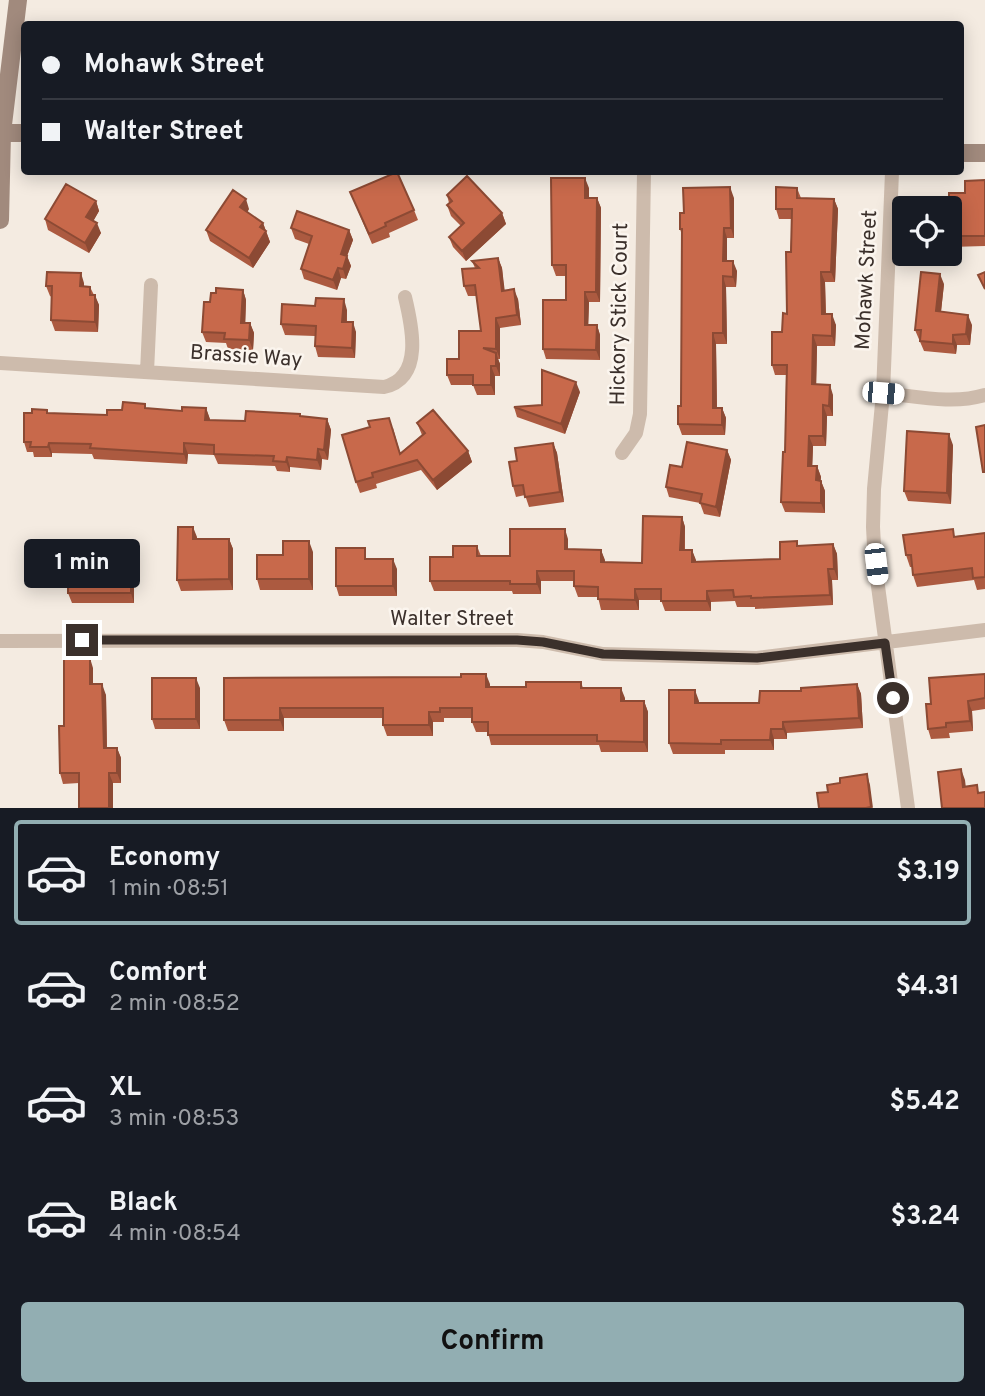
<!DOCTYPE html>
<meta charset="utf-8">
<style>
body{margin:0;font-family:Overpass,sans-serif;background:#242831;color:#f1f3f6;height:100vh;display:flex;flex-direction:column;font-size:26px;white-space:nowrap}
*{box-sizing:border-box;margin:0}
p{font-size:23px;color:#9ea1a6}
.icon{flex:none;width:38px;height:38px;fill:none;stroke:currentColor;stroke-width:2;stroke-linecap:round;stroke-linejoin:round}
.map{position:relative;height:808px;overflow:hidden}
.drawer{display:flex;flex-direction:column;background:#171b24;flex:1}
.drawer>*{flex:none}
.guide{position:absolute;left:21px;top:21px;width:943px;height:154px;border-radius:7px;box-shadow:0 4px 18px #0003;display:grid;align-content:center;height:154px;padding:0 21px;background:#171b24}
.tools{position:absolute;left:892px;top:196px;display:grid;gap:14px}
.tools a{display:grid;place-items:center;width:70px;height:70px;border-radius:7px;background:#171b24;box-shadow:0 4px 18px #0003;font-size:35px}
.end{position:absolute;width:32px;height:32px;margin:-16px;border:9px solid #3b302b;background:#fff;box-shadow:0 0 0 4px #fff}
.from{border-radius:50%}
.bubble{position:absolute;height:49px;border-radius:7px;background:#171b24;box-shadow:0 4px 18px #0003;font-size:23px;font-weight:700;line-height:49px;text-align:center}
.car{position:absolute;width:21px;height:42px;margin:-21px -10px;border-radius:9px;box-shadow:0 0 5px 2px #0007;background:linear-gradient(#fff 24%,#345 0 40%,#fff 0 76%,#345 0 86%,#fff 0)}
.guide b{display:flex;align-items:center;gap:24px;height:66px;font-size:26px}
.guide b+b{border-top:2px solid #363941}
.guide i{width:18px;height:18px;background:#f1f3f6}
ul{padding:12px 0 0;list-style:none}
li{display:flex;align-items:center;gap:21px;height:105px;margin:0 14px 10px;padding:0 7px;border:4px solid transparent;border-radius:7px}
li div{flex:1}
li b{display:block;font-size:26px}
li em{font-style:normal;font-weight:700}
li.current{border-color:#92aeb2}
li>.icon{width:63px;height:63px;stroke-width:1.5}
.action{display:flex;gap:14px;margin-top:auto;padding:14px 21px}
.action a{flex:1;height:80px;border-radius:7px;background:#92aeb2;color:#111;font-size:28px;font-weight:700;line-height:80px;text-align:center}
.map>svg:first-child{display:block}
</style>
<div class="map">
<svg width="985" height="808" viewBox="0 0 985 808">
<rect width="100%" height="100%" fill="#f4ebe1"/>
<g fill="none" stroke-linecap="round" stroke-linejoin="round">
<path stroke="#cdbbac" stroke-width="14" d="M892,172l-9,221 -9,96 -1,38 2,37 33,244
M0,363l384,24c40,-9 28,-61 21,-90
M147,372l4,-87
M883,393c32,3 70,12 102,2
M622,453l14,-20 4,-19 4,-242
M0,641l517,-1 26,2 60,12 154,4 228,-28"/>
<path stroke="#a18a7d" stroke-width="18" d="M0,133h24
M961,153h24
M0,220l2,-87 16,-133"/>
</g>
<path fill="#ac5a40" d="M985,180v66l-35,1v-39l15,-15z
M589,188v10h8l4,10 -1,94h-11l-1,23h9l3,10v25l-54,-1 -3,-10 23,-49v-24h-10l-4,-11z
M797,188l4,10 33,1 4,10 -3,73h-10l1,32 10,11 -1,21h-18l-1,38 17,11v21h-6l-1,30h-13l-1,20h5l4,11 -1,4h1l4,10v22l-40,-1 -4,-10 4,-50 1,-77h-11l-3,-10 15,-51 5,-95h-13l-3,-10z
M350,192l64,18 4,10 -29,13 1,4 -18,7z
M447,195l55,18 4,11 -40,37 -13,-14 -4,-10 12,-11 -10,-10 -4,-11 2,-2z
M734,198v40h-7v23l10,10 -1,16h-10l1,57h-11l1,64h5l4,10 -1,17h-43l-4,-11 3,-18 1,-171 -2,-6z
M96,201l3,10 -6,10 8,12 -12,20 -41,-23 -3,-11z
M249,209l-2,3 16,11 7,19 -17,26 -43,-27 -4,-11z
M291,228l58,2 4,10 -6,16 4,10 -5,13 -5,-1 -4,12 -33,-11 -3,-10 8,-25 -14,-5z
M498,258l4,10 2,22 14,9 3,26 -21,3v31h-2l2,5v12h-5v19h-18l-4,-10h-22l-4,-10 34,-44 -5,-35h-8l-4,-10 11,-18 -3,-7z
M84,283v4h6l9,18 -1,27 -43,-1 -4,-11 1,-23 -2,-1 -4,-10z
M944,284l-3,27 31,14 -2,20h-13l-1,9 -32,-3 -9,-21z
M243,290l3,10 -1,23h5l4,10 -1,17 -25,-1 -2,-6 -20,-1 -4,-10 8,-30 6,-9z
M347,310v12l9,10 -1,26 -37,-1 -3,-11v-10l-30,-1 -4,-11z
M580,392l-15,42 -48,-17 -3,-10 28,-2z
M206,408l4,12 35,1 56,-5 26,3 4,11 -3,30 -6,-1 -1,11 -31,-3v5l-13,-1 -2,-5 -57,-2 -4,-9 -26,-1 -1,10 -93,-5 -2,-5 -40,-1v4h-18l-1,-5h-6l-3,-10 98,-32 25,-1 35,2z
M417,423l51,28 4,11 -35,28 -16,-20 -45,14 1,4 -17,5 -4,-11 37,-54 7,25 22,-18z
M553,443l4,10 7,49 -35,5 -4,-12 -9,2 -3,-11 4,-25z
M953,445l-2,59 -43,-3 -4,-10z
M727,450l4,10 -11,57 -16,-3 -4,-11 -31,-6 -3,-10 16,-20z
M682,517l3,10v23h7l4,12 84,-3 17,-18 1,5 35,-2 4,10 1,26h-6l1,25 -78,4v-2h-18l-2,-6 -24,1v9h-46l-4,-11h-22v10h-38l-3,-13h-20l-4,-11v-5h-33v13h-28l-1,-3h-78l-4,-10 23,-24 24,-11 4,10h29l58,-17v10l33,1 4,12 37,1z
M985,533v56l-8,1 -3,-10 -57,7 -4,-12 -1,-8h-2l-4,-12 50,-19z
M197,537v2h32l4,10v41l-52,1 -4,-11z
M313,552v38h-53l-3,-11 26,-24z
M368,559l29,10v27h-58l-3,-10z
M104,561v7h27l3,10v25h-62l-4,-10z
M93,668v16l13,11 1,53h10l4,10v25h-8v25l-34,-25 -16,1 -3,-11 4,-47z
M985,674v35l-13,2 1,20 -24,2 1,5 -19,1 -3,-10 3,-25z
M224,678l266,6v3h36l55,-5 2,6 42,10v3h19l4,11v40h-47l-2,-7h-108l-3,-13h-12l-4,-10v-4h-28v4h-11v14h-46l-4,-11v-7h-99v13h-56l-4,-11z
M857,684l4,10 2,34 -76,5v6h-13v11h-49v4h-52l-4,-11 30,-42v2h60l42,-12z
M200,688v41h-45l-3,-10z"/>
<path fill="#8c4a34" d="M585,178l4,10v20l-4,-10z
M730,187l4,11v40l-3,-10z
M597,198l4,10 -1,94 -4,-10z
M246,199l3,10 -5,9 -4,-11z
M834,199l4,10 -3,73 -4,-10z
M96,201l3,10 -9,16 -4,-10z
M502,213l4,11 -40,37 -4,-10z
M97,223l4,10 -12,20 -4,-10z
M263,223l7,19 -17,26 -4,-10 11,-31z
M724,228l3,10v33l-4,-10z
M349,230l4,10 -6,16 4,10 -5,13 -3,-10 -2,-15z
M498,258l4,10 4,33 -4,-10z
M733,261l4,10 -1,16 -3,-10z
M338,268l3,10 -4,12 -4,-10z
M821,272l4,10 1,42 -4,-10z
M81,273l3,10v14l-4,-11z
M940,274l4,10 -4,37 -4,-10z
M723,276l3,11 1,57 -4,-11z
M514,289l4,10 3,26 -4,-10z
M243,290l3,10 -1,33 -4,-10z
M585,292l4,10 -1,33 -3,-10z
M95,295l4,10 -1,27 -3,-10z
M344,299l3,11 -1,22 -4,-10z
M832,314l4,11 -1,21 -3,-10z
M968,315l4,10 -2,20 -4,-11z
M496,318l4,10v31l-4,-10z
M353,322l3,10 -1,26 -3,-10z
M250,323l4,10 -1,17 -4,-10z
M597,325l3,10v25l-4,-10z
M713,333l3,11 1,74 -4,-10z
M813,335l4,11 -1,49 -4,-11z
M953,335l4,10 -1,9 -3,-10z
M496,353l4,11v12l-4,-10z
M491,366l4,10v19l-4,-10z
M576,382l4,10 -15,42 -4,-10z
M830,385l3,10v21l-4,-10z
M823,405l4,11 -1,30 -3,-10z
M206,408l4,11 -1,11 -4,-10z
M722,408l4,10 -1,17 -3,-10z
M327,419l4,11 -3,30 -4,-10z
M949,434l4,11 -2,59 -4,-11z
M809,436l4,10 -1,30 -4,-10z
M49,443l3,10v4l-4,-10z
M184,443l4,11 -1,10 -3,-10z
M553,443l4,10 7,49 -4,-10z
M318,449l4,10 -1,11 -4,-10z
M727,450l4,10 -11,57 -4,-10z
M468,451l4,11 -35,28 -4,-10z
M287,457l3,10v5l-4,-10z
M817,466l4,11 -1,14 -4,-11z
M821,481l4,10v22l-4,-10z
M682,517l3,10 -1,33 -4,-10z
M193,527l4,10 -1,12 -3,-10z
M565,529l3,10v21l-3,-11z
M229,539l4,10v41l-4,-11z
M309,541l4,11v38l-4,-11z
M833,544l4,10 1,26 -4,-11z
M601,550l4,10 -1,13 -3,-11z
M692,550l4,10v12l-4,-10z
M100,551l4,10v17l-4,-10z
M393,559l4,10v27l-4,-10z
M131,568l3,10v25l-3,-10z
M828,569l4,11 1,25 -3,-10z
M537,571l4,10v13l-4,-10z
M635,589l4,11v10l-4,-10z
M707,591l4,11v9l-4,-10z
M90,658l3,10v27l-3,-11z
M486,674l4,10v13l-4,-10z
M196,678l4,10v41l-4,-10z
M102,684l4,11 1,64 -3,-11z
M857,684l4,10 2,34 -4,-10z
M621,688l4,10v13l-4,-10z
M695,690l4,11v12l-4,-10z
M644,701l4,11v40l-4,-10z
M968,701l4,10 1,20 -3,-10z
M280,708l4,10v13l-4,-11z
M429,712l4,10v14l-4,-11z
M783,722l4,11v6l-4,-10z
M771,729l3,10v11l-4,-10z
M117,748l4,10v25l-4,-10z
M961,769l4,11 2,17 -4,-10z
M109,773l4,10v25h-4z
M867,774l3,11 3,23 -2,-1z"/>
<path fill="#c8694b" stroke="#8c4a34" stroke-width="2" d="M397,172l17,38 -29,13 1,3 -17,8 -19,-42z
M467,176l35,37 -40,38 -13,-14 15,-14 -17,-18 5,-4 -5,-6z
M551,178h34v20h12l-1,94h-11v33h12l-1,25 -53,-1v-49h23v-35h-14z
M985,180v56h-35v-28h-1v-15h16v-12z
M66,184l30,17 -10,16 11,6 -12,20 -40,-24z
M730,187l1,41h-7l-1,33h10v16l-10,-1v57h-10v75h9v17l-44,-1v-18h3l1,-177h-2v-16h4l-1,-25z
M776,187l21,1v10l37,1 -3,73h-10l1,42h10v22l-19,-1 -1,49 18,1 -1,21 -6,-1v31h-14l-1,30h9l-1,14 5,1v22l-40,-1 2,-50h2l2,-87h-15v-33h10l1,-19 4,1 -1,-62h5l1,-43h-16z
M233,190l13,9 -6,8 23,16 -3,4 6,4 -17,27 -43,-28z
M297,211l52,19 -8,24 6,2 -4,13 -5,-1 -5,12 -32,-11 11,-33 -21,-8z
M498,258l4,33 12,-2 3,26 -21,3v31l-13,-1 13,5v13h-5v19h-18v-10h-26v-16h12v-28h22l-6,-46 -11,1 -2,-17 17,-1 -7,-7z
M47,272l34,1 -1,13 10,1v8h5v27l-44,-2 1,-34h-6z
M921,272l19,2 -4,37 32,4 -2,19 -13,1v9l-33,-3 1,-11h-6z
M985,272v17l-7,-14z
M216,288l27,2 -2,33h9l-1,17 -25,-1 1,-6 -23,-1 2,-30h6l1,-9h5z
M316,298l28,1 -2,23h11l-1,26 -37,-2 1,-20 -35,-2 1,-20 33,2z
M542,370l34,12 -15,42 -47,-17 28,-2z
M123,402l22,2v4l37,3v-4l24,1 -1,12 40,1 1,-10 54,3v2l27,3 -3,31 -6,-1 -1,11 -30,-3 -1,5 -13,-1 1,-5 -60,-2v-9l-30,-2v11l-94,-6 1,-4 -42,-1 -1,4h-18l1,-5h-7v-29h8v-4l15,1v3l60,2v-5h15z
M433,410l35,41 -35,29 -16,-20 -45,13 1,4 -17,5 -14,-47 28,-8 -2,-6 21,-3 11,36 25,-21 -8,-10z
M985,425v47h-2l-7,-45z
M907,431l42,3 -2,59 -43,-2z
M687,442l40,8 -11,57 -16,-4 2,-9 -36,-7 4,-22 12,2z
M553,443l7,49 -35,5 -2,-12 -10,1 -4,-24 8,-1 -2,-13z
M643,516l39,1 -2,33h12v12l88,-3v-17l17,-1v5l36,-2 1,25h-6l2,26 -79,3v-2l-17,1 -1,-7 -26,1v10h-46v-12h-26v11l-37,-1v-12l-24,-1v-15h-37v13h-27v-3h-80v-24h23v-11h24v10h33v-27h55v20l36,1v12l41,1z
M178,527h15v12h36v40l-52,1z
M953,529l1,8 31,-4v44l-12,1 -1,-10 -59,7 -2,-20h-5l-3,-20z
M283,541h26v38h-52v-24h26z
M336,548h29v11h28v27h-57z
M68,551h32v17h31v25h-63z
M64,658h26v26h12l2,64h13v25h-8v35h-30v-35h-19l-1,-47h5z
M461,674h25v13h40v-5h55v6h40v13h23v41l-47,-1v-6h-109v-13h-16v-14h-32v4h-11v13h-46v-17h-103v12h-56v-42l237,-1z
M985,674v24l-17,3 2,20 -24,2v4l-18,2 -2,-25h5l-2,-26z
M152,678h44v41h-44z
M857,684l2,34 -76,4v7h-12l-1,11h-49v4l-52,-1v-53h26v13h64l1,-12h41v-3z
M961,769l2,18 14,-2 1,8 7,-1v16h-43l-4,-36z
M867,774l4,33 -5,1h-47l-2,-15 11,-1 -1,-7 13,-2v-5z"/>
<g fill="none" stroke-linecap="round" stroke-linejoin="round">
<path stroke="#3b302b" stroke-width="9" d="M82,640h435l26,2 60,12 154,4 128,-15 8,55"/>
</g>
<g text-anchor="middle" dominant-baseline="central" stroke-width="5" stroke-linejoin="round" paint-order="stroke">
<g font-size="21" fill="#3b302b" stroke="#fbf5ee">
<text transform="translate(867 280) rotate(-87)">Mohawk Street</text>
<text transform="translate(620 314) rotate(-89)">Hickory Stick Court</text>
<text transform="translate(246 357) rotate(4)">Brassie Way</text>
<text x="452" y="619">Walter Street</text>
</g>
</g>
</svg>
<div class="tools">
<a><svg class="icon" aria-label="locate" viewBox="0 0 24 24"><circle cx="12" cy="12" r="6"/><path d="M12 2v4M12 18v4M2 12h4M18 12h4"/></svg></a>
</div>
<i class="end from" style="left:893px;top:698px"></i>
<i class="end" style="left:82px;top:640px"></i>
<div class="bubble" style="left:24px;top:539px;width:116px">1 min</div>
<i class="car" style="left:883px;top:393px;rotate:95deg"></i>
<i class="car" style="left:876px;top:564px;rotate:173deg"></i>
<div class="guide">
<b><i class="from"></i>Mohawk Street</b>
<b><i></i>Walter Street</b>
</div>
</div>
<section class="drawer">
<ul>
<li class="current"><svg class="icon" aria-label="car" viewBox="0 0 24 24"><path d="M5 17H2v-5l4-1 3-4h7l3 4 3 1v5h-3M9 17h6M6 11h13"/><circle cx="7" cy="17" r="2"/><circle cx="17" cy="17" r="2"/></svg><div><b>Economy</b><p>1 min · 08:51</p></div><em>$3.19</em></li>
<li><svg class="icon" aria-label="car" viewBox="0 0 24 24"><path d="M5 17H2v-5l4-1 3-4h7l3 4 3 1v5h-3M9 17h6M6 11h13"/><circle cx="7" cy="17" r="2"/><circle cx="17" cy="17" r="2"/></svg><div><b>Comfort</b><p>2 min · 08:52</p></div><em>$4.31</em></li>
<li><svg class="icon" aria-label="car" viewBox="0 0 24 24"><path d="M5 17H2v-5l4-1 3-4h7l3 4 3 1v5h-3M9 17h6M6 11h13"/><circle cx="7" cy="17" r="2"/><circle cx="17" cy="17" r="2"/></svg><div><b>XL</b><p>3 min · 08:53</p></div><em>$5.42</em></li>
<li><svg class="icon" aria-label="car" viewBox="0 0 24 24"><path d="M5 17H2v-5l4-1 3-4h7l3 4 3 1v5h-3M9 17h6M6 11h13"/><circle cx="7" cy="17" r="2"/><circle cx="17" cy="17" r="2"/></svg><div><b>Black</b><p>4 min · 08:54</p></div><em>$3.24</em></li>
</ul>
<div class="action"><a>Confirm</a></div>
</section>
